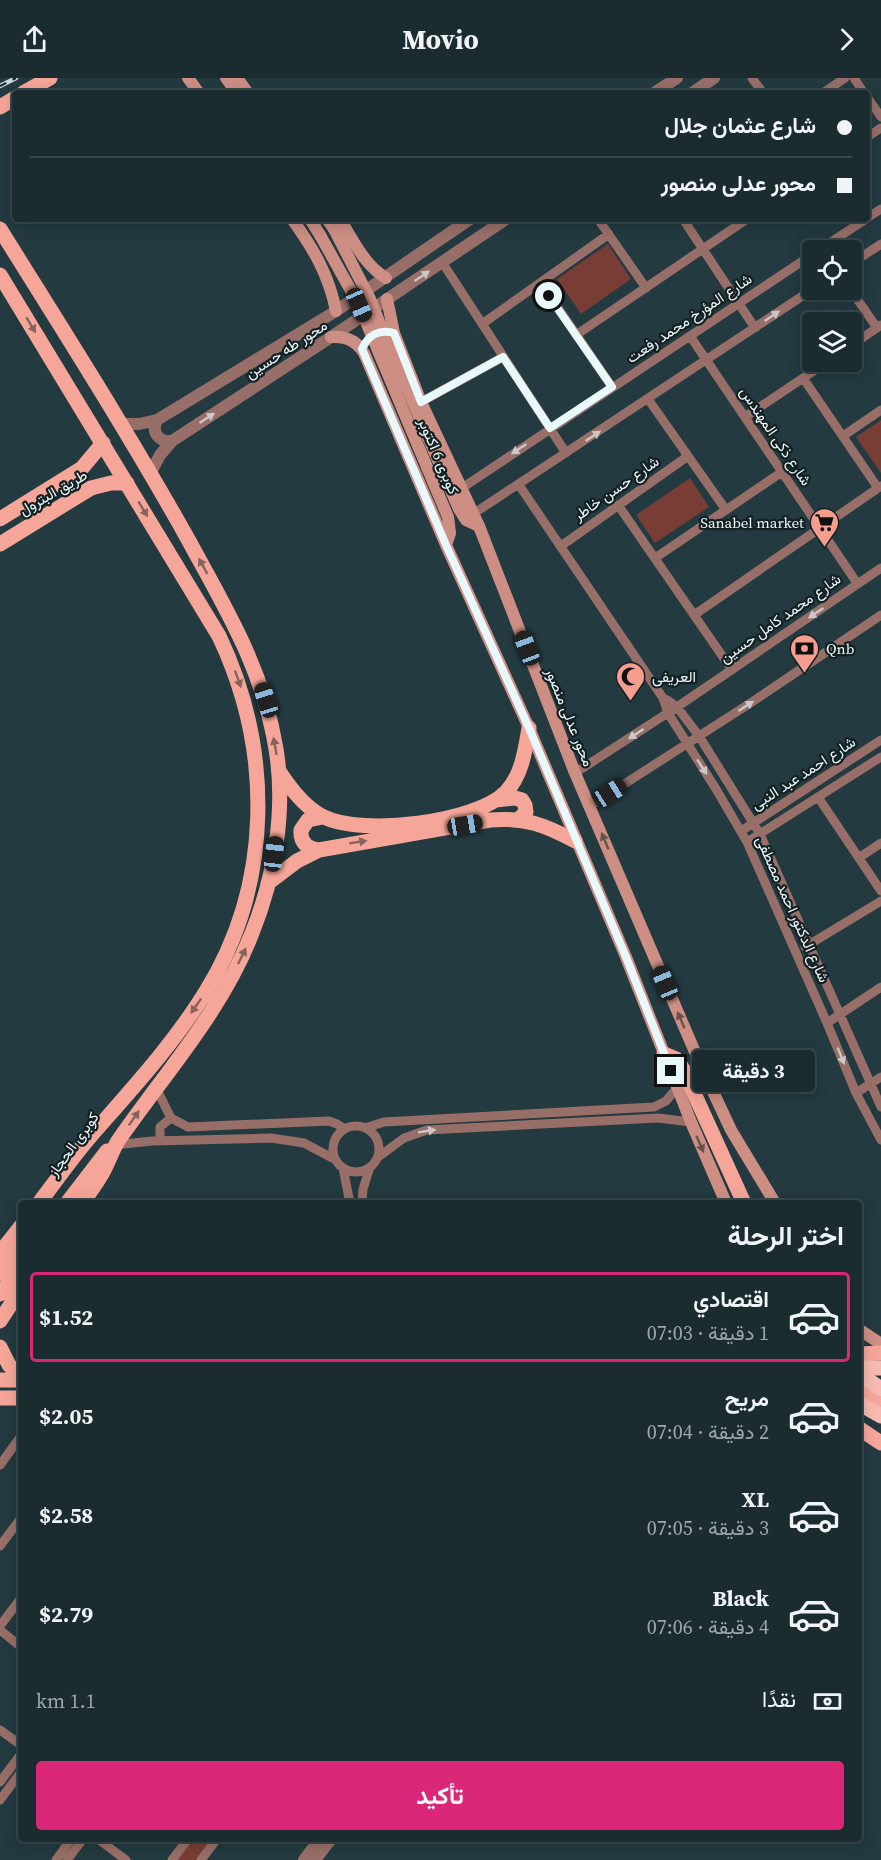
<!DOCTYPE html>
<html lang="ar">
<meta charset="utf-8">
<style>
body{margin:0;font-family:"Source Serif 4",Vazirmatn,serif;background:#27383c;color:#f1f3f6;direction:rtl;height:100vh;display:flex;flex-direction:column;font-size:22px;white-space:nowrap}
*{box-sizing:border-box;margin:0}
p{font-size:20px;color:#9fa7ab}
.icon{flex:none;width:33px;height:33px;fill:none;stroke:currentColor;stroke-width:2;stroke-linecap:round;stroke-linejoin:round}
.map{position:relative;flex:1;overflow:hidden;direction:ltr}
.sheet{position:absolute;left:18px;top:1122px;width:844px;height:642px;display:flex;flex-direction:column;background:#1a2c30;border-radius:6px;box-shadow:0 3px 15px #0003,0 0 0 2px #38484c;direction:rtl}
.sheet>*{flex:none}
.banner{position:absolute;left:12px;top:12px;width:858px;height:132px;border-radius:6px;box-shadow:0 3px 15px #0003,0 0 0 2px #38484c;direction:rtl;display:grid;align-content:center;height:132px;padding:0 18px;background:#1a2c30}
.tools{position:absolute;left:802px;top:162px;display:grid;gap:12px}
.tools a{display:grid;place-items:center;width:60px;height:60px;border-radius:6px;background:#1a2c30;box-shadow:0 3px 15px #0003,0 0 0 2px #38484c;font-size:30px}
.end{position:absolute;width:27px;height:27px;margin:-14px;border:8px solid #e9f8fb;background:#111;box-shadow:0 0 0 3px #111}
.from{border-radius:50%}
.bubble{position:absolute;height:42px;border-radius:6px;background:#1a2c30;box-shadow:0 3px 15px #0003,0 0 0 2px #38484c;font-size:20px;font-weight:700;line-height:42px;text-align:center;direction:rtl}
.car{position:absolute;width:18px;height:36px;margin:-18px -9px;border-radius:8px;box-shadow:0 0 4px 2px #0007;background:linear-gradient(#222 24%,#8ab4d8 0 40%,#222 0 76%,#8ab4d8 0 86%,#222 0)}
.banner b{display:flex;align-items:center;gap:21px;height:57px;font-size:22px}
.banner b+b{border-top:2px solid #38484c}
.banner i{width:15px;height:15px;background:#f1f3f6}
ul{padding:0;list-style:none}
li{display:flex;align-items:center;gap:18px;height:90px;margin:0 12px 9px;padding:0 6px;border:3px solid transparent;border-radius:6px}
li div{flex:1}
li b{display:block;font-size:22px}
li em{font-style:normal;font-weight:700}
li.current{border-color:#db2777}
li>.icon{width:54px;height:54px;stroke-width:1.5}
h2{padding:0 18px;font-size:27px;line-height:72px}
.pay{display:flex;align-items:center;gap:15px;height:66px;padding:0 18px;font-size:22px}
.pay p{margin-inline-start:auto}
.primary-button{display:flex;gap:12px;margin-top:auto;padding:12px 18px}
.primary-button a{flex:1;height:69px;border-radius:6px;background:#db2777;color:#fff;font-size:24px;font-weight:700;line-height:69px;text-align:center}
header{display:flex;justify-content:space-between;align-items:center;height:78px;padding:0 18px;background:#1a2c30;font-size:27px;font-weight:700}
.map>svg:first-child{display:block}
</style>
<header><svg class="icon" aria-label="forward" viewBox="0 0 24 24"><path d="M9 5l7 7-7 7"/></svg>Movio<svg class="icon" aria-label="share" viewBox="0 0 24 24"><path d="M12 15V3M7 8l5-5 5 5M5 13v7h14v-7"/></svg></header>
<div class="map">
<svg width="881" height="1782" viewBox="0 0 881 1782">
<rect width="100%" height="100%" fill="#223a40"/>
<path fill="#783e36" d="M608,166l23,35 -50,35 -24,-35z
M881,342v53l-25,-36z
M690,400l19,29 -54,36 -19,-28z
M190,1761h23l-17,21h-22z"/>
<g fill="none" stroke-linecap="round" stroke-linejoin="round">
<path stroke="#976f68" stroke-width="9" d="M752,0l11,15
M854,0l10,15
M823,15l22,-15
M867,19l14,20
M867,59l14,-9
M867,140l14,-9
M598,141l48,69
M683,141l72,109
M819,172l47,-31
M442,184l124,191
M852,185l29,-19
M541,205l71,104
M851,212l26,38
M482,246l127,-90
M576,257l171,-116
M690,258l167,247
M852,267l29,-20
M803,300l75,110
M648,321l78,111
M421,324l82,-45
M745,339l82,-55
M843,358l38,-26
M519,407l144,213 5,15 48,76 31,53 80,181 29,70 25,47
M462,410l351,-234
M618,427l114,165
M473,436l340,-225
M561,468l127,-90
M655,480l127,-86
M694,537l187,-129
M663,620l6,3 8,6 22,29 61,98 121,273
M575,695l102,-66 204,-139
M818,719l63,94
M590,728l162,-104 129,-87
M741,753l140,-91
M747,764l134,-85
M860,779l21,-14
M805,869l76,-46
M827,945l54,-36
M156,1010l15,30 17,9 141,-6 8,3 8,5
M856,1015l25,-16
M333 1071a23 23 0 1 1 46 0a23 23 0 1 1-46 0Z
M365,1050l19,-6 270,-15 12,-6 11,-13
M160,1063v-14l11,-9
M115,1067l37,-4 119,-3 33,5 32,17
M377,1080l27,-20 23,-8 231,-12 33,4
M343,1090l7,35
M362,1125l1,-14 7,-22
M0,1387l21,-29
M0,1468l21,-28
M0,1548l21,-28
M0,1552l21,17
M0,1652l21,15
M0,1704l21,-28
M0,1722l21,-28
M98,1761l28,21
M56,1782l15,-21
M67,1782l16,-21
M172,1782l16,-21
M201,1782l16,-21"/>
<path stroke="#976f68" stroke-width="12" d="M654,15l23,-15
M692,15l22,-15
M157,342c-6,12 1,22 15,21
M122,346h17l18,-4 179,-109 134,-92
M151,394l9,-17 12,-14 159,-104 175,-118
M304,1782l16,-21
M315,1782l16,-21"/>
<path stroke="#cd8e84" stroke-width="12" d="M188,0l11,15
M226,0l11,15
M237,0l11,15
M292,141c21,29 37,56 44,92
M310,141l10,16
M327,141l7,10
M340,141c13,21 24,46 46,59
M387,221l7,34 27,69 58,124 96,247 126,293 30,64 44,73
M331,259c15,-1 26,4 33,16l82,192 83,183 97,229 65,165 35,81
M390,271l69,160 7,11 13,6
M379,275l69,164 2,16 -4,12
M860,1252l21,14"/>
<path stroke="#f6a699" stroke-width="15" d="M23,15l27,-15
M0,29l15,-9
M0,151c64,103 130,206 189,312 38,70 74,128 87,208 10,61 -1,127 -24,184 -30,78 -87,140 -134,208 -5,8 -8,17 -12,25 -6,13 -15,25 -24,37
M0,197l219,361c54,114 54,248 -14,357 -33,53 -75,98 -116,145 -18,21 -33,43 -50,65
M0,441l82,-51 21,-25
M0,466l91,-56 20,-5h16
M279,693c11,17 26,37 45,46 38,19 152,6 182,-25 16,-17 19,-41 23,-64
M496,722l19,-2 7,2 3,5 1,7 -8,8
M319,772c-12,-1 -19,-8 -18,-20l7,-10 15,-3
M268,805l29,-22 22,-11 171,-30c35,-3 55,5 85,21
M664,976l12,5 7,10 61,134
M67,1125l40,-52
M0,1175l21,-27
M0,1195l21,-28
M0,1216l21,-28
M0,1243l21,-32
M0,1269l9,18 12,11
M860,1276l21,-1
M0,1302h21
M860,1306l21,24
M0,1320h21
M860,1351l21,14"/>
<path stroke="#f6bab0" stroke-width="15" d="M860,1290h21
M860,1326l21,12"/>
<defs>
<path id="rail" d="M0,8l16,-8"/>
</defs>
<use href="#rail" stroke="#cadade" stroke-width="4.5"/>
<use href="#rail" stroke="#152022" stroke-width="2" stroke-dasharray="7" stroke-linecap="butt"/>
<path stroke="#cd8e84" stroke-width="12" d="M334,151l36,70 20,50
M320,157l39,70 20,48"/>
<path stroke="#f6bab0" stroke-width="15" d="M860,1296l21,15"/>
</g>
<defs><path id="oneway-solid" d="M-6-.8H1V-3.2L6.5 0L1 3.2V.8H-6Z" transform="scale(1.5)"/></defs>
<g fill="#ccc8c8">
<use href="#oneway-solid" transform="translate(422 198) rotate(-34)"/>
<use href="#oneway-solid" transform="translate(772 238) rotate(-34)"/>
<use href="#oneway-solid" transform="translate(207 340) rotate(-33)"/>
<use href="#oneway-solid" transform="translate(593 358) rotate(-34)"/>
<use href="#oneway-solid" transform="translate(519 371) rotate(146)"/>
<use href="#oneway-solid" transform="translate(816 535) rotate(146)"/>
<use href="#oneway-solid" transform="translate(746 628) rotate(-33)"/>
<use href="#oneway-solid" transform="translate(636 656) rotate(147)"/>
<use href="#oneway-solid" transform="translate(702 689) rotate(57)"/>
<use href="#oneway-solid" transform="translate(841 978) rotate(68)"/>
<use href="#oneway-solid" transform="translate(427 1053) rotate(-9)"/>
</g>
<g fill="#86635e">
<use href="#oneway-solid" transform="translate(31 247) rotate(59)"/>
<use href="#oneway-solid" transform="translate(143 431) rotate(59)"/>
<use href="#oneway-solid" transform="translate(203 488) rotate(-119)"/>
<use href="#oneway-solid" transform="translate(238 601) rotate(70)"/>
<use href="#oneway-solid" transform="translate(275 668) rotate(-100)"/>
<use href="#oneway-solid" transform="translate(358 764) rotate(-9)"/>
<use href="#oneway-solid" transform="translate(242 878) rotate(-64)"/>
<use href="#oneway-solid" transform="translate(196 928) rotate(125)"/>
<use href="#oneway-solid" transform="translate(134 1040) rotate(-55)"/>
</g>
<g fill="#68524e">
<use href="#oneway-solid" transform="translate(605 763) rotate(-113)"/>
<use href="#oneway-solid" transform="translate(681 942) rotate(-113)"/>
<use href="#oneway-solid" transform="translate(700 1066) rotate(66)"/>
</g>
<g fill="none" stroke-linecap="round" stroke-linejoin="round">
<path stroke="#e9f8fb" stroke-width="8" d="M549,218l63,91 -62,41 -47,-71 -82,45 -27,-69c-15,-4 -26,2 -32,16l84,196 83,183 97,229 45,114"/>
</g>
<defs>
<symbol id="supermarket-pin" viewBox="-11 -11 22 30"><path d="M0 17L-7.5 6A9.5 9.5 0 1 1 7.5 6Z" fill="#f59d8f" stroke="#152022"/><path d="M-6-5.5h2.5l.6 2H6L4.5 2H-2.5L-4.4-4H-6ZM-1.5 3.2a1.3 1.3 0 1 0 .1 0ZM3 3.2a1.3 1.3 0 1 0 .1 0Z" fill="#111"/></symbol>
<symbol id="bank-pin" viewBox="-11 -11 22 30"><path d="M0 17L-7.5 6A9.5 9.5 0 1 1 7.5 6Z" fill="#f59d8f" stroke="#152022"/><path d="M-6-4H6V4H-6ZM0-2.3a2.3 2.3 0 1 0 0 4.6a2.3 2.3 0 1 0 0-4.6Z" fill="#111"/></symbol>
<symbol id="mosque-pin" viewBox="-11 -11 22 30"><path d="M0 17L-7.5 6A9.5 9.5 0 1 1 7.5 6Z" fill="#f59d8f" stroke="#152022"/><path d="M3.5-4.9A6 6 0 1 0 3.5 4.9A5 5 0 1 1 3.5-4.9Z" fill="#111"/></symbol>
</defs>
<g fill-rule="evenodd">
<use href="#supermarket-pin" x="808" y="428" width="33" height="45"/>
<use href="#bank-pin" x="788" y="554" width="33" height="45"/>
<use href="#mosque-pin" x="614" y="582" width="33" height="45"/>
</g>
<g text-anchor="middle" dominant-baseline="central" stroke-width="4.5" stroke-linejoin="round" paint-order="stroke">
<g font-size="15" fill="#e9f8fb" stroke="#152022">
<text transform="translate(689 240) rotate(-34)">شارع المؤرخ محمد رفعت</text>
<text transform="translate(286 271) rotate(-33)">محور طه حسين</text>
<text transform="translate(776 358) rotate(56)">شارع ذكى المهندس</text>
<text transform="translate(439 378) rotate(67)">كوبرى 6 اكتوبر</text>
<text transform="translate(616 410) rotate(-35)">شارع حسن خاطر</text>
<text transform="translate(53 414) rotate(-30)">طريق البترول</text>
<text transform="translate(780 540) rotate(-35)">شارع محمد كامل حسين</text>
<text transform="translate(570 639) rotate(68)">محور عدلى منصور</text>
<text transform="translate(803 695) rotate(-33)">شارع احمد عبد النبى</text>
<text transform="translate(793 831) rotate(66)">شارع الدكتور احمد مصطفى</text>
<text transform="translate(73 1066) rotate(-54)">كوبرى الحجاز</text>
</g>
<g font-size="15" fill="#e9f8fb" stroke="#152022" text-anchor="start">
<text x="804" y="444" text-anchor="end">Sanabel market</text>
<text x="826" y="570">Qnb</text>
<text x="652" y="598">العريفى</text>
</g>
</g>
</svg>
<div class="tools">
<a><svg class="icon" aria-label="locate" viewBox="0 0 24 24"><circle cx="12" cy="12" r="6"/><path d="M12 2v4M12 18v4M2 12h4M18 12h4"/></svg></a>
<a><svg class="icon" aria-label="layers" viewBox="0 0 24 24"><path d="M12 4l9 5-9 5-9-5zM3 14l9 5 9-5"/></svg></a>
</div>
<i class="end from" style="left:549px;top:218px"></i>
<i class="end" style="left:671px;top:993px"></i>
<div class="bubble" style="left:692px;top:972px;width:123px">3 دقيقة</div>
<i class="car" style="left:359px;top:227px;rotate:156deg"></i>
<i class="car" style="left:527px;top:570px;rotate:339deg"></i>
<i class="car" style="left:266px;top:622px;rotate:343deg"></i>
<i class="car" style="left:610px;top:715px;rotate:58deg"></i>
<i class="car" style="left:465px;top:747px;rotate:80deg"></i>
<i class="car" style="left:274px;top:776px;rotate:7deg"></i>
<i class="car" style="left:665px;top:905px;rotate:337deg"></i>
<div class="banner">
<b><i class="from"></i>شارع عثمان جلال</b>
<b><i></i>محور عدلى منصور</b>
</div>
<section class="sheet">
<h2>اختر الرحلة</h2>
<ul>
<li class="current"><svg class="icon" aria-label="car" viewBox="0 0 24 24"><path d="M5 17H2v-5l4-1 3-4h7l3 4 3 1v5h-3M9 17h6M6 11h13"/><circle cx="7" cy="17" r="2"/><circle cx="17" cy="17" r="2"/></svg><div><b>اقتصادي</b><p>1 دقيقة · 07:03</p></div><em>$1.52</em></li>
<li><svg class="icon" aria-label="car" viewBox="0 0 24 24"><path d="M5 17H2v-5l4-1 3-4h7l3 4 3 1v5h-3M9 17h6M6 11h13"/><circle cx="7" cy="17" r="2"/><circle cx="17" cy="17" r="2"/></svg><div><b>مريح</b><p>2 دقيقة · 07:04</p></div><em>$2.05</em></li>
<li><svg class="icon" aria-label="car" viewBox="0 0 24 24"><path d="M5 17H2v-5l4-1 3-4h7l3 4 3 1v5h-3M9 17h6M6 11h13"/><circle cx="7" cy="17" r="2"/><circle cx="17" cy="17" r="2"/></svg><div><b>XL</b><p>3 دقيقة · 07:05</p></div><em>$2.58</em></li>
<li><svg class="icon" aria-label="car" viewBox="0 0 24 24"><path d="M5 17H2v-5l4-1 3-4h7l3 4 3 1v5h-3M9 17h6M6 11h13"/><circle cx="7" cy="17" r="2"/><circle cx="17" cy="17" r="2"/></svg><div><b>Black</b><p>4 دقيقة · 07:06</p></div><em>$2.79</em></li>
</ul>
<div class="pay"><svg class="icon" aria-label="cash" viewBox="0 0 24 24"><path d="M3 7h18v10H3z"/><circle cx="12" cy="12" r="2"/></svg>نقدًا<p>1.1 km</p></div>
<div class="primary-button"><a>تأكيد</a></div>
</section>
</div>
